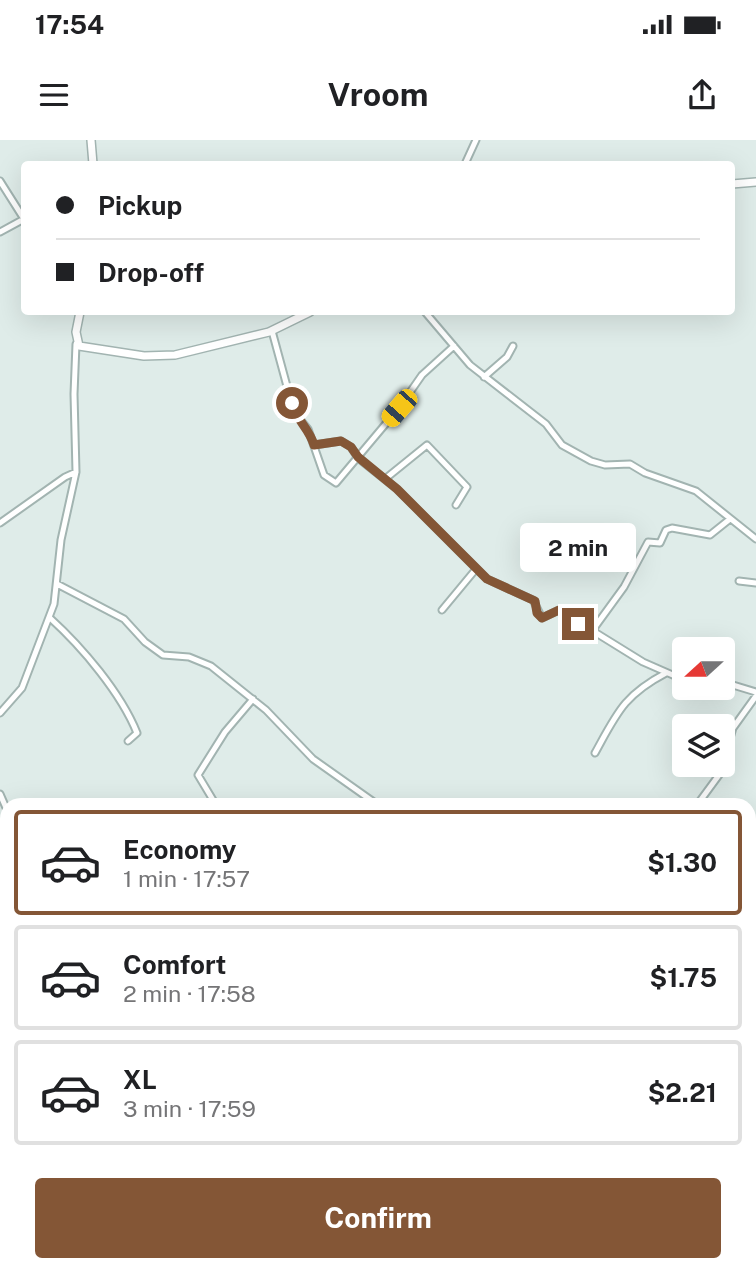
<!DOCTYPE html>
<meta charset="utf-8">
<style>
body{margin:0;font-family:"Public Sans",sans-serif;background:#f6f6f6;color:#202124;height:100vh;display:flex;flex-direction:column;font-size:26px;white-space:nowrap}
*{box-sizing:border-box;margin:0}
p{font-size:23px;color:#757577}
.icon{flex:none;width:38px;height:38px;fill:none;stroke:currentColor;stroke-width:2;stroke-linecap:round;stroke-linejoin:round}
.map{position:relative;flex:1;overflow:hidden}
.side{position:absolute;left:0px;top:658px;width:756px;height:474px;display:flex;flex-direction:column;background:#fff;border-radius:21px 21px 0 0;box-shadow:0 7px 28px #0002}
.side>*{flex:none}
.top-card{position:absolute;left:21px;top:21px;width:714px;height:154px;border-radius:7px;box-shadow:0 7px 28px #0002;display:grid;align-content:center;height:154px;padding:0 35px;background:#fff}
.needle{width:46px;rotate:249deg}
.buttons{position:absolute;left:672px;top:497px;display:grid;gap:14px}
.buttons a{display:grid;place-items:center;width:63px;height:63px;border-radius:7px;background:#fff;box-shadow:0 7px 28px #0002;font-size:35px}
.end{position:absolute;width:32px;height:32px;margin:-16px;border:9px solid #845636;background:#fff;box-shadow:0 0 0 4px #fff}
.from{border-radius:50%}
.bubble{position:absolute;height:49px;border-radius:7px;background:#fff;box-shadow:0 7px 28px #0002;font-size:23px;font-weight:700;line-height:49px;text-align:center}
.car{position:absolute;width:21px;height:42px;margin:-21px -10px;border-radius:9px;box-shadow:0 0 5px 2px #0007;background:linear-gradient(#f5c518 24%,#345 0 40%,#f5c518 0 76%,#345 0 86%,#f5c518 0)}
.top-card b{display:flex;align-items:center;gap:24px;height:66px;font-size:26px}
.top-card b+b{border-top:2px solid #e0e0e0}
.top-card i{width:18px;height:18px;background:#202124}
ul{padding:12px 0 0;list-style:none}
li{display:flex;align-items:center;gap:21px;height:105px;margin:0 14px 10px;padding:0 21px;border:4px solid #e0e0e0;border-radius:7px}
li div{flex:1}
li b{display:block;font-size:26px}
li em{font-style:normal;font-weight:700}
li.active{border-color:#845636}
li>.icon{width:63px;height:63px;stroke-width:1.5}
.primary-button{display:flex;gap:14px;margin-top:auto;padding:14px 35px}
.primary-button a{flex:1;height:80px;border-radius:7px;background:#845636;color:#fff;font-size:28px;font-weight:700;line-height:80px;text-align:center}
.status{display:flex;justify-content:space-between;align-items:center;height:49px;padding:0 35px;background:#fff;direction:ltr}
.status svg{height:19px;fill:currentColor}
header{display:flex;justify-content:space-between;align-items:center;height:91px;padding:0 35px;background:#fff;font-size:32px;font-weight:700}
.map>svg:first-child{display:block}
</style>
<div class="status"><b>17:54</b><svg viewBox="0 0 49 12"><path d="M0 12V9h3v3zM5 12V6h3v6zM10 12V3h3v9zM15 12V0h3v12zM26 1h20v11H26zM47 4h2v5h-2z"/></svg></div>
<header><svg class="icon" aria-label="menu" viewBox="0 0 24 24"><path d="M4 6h16M4 12h16M4 18h16"/></svg>Vroom<svg class="icon" aria-label="share" viewBox="0 0 24 24"><path d="M12 15V3M7 8l5-5 5 5M5 13v7h14v-7"/></svg></header>
<div class="map">
<svg width="756" height="1131" viewBox="0 0 756 1131">
<rect width="100%" height="100%" fill="#dfece9"/>
<g fill="none" stroke-linecap="round" stroke-linejoin="round">
<defs>
<path id="minor" d="M465,24l11,-24
M0,41l24,38
M0,92l24,-13
M425,172l45,53 76,59 16,21 29,16 14,4 25,-1 15,9 51,18 60,48
M272,191l22,81 14,17 16,46 12,8 63,-75 23,-33 32,-29
M484,237l23,-20 6,-11
M314,305l27,-4 10,6 7,11 39,31 90,90 46,21 9,18 17,-8 84,52 41,18
M385,339l42,-34 40,42 -11,18
M0,383l65,-46 11,-5
M739,441l17,2
M57,444l67,35 21,23 18,13 26,2 22,9 55,44 47,49 65,46
M442,470l34,-41
M50,478c32,29 71,75 87,115l-9,8
M592,491l32,-44 24,-45 12,1 6,-13 6,-2 38,7 20,-16
M723,542l33,10
M0,573l22,-25 32,-84 7,-64 15,-68 -2,-78 2,-50
M595,613c22,-40 29,-58 71,-80
M0,654l7,16
M216,665l-18,-30 27,-43 28,-33
M697,665l22,-30 14,-47 23,-32
M0,743l7,-5
M749,819l7,10
M309,1125v6"/>
<path id="tertiary" d="M91,0l2,24
M732,44l24,-2
M80,172l-4,20 3,14 65,10 31,-1 94,-23 41,-20"/>
</defs>
<use href="#minor" stroke="#a2b4b1" stroke-width="9"/>
<use href="#tertiary" stroke="#a2b4b1" stroke-width="10"/>
<use href="#minor" stroke="#fff" stroke-width="5"/>
<use href="#tertiary" stroke="#fff" stroke-width="7"/>
</g>
<g fill="none" stroke-linecap="round" stroke-linejoin="round">
<path stroke="#845636" stroke-width="9" d="M292,263c4,17 17,25 22,42l27,-4 10,6 7,10 39,32 90,90 48,22 2,12 5,5 17,-8 19,14"/>
</g>
</svg>
<div class="buttons">
<a><svg class="needle" viewBox="-14 -14 28 28"><path d="M0-13l5 13h-10z" fill="#e53935"/><path d="M0 13l5-13h-10z" fill="#757577"/></svg></a>
<a><svg class="icon" aria-label="layers" viewBox="0 0 24 24"><path d="M12 4l9 5-9 5-9-5zM3 14l9 5 9-5"/></svg></a>
</div>
<i class="end from" style="left:292px;top:263px"></i>
<i class="end" style="left:578px;top:484px"></i>
<div class="bubble" style="left:520px;top:383px;width:116px">2 min</div>
<i class="car" style="left:399px;top:268px;rotate:221deg"></i>
<div class="top-card">
<b><i class="from"></i>Pickup</b>
<b><i></i>Drop-off</b>
</div>
<section class="side">
<ul>
<li class="active"><svg class="icon" aria-label="car" viewBox="0 0 24 24"><path d="M5 17H2v-5l4-1 3-4h7l3 4 3 1v5h-3M9 17h6M6 11h13"/><circle cx="7" cy="17" r="2"/><circle cx="17" cy="17" r="2"/></svg><div><b>Economy</b><p>1 min · 17:57</p></div><em>$1.30</em></li>
<li><svg class="icon" aria-label="car" viewBox="0 0 24 24"><path d="M5 17H2v-5l4-1 3-4h7l3 4 3 1v5h-3M9 17h6M6 11h13"/><circle cx="7" cy="17" r="2"/><circle cx="17" cy="17" r="2"/></svg><div><b>Comfort</b><p>2 min · 17:58</p></div><em>$1.75</em></li>
<li><svg class="icon" aria-label="car" viewBox="0 0 24 24"><path d="M5 17H2v-5l4-1 3-4h7l3 4 3 1v5h-3M9 17h6M6 11h13"/><circle cx="7" cy="17" r="2"/><circle cx="17" cy="17" r="2"/></svg><div><b>XL</b><p>3 min · 17:59</p></div><em>$2.21</em></li>
</ul>
<div class="primary-button"><a>Confirm</a></div>
</section>
</div>
